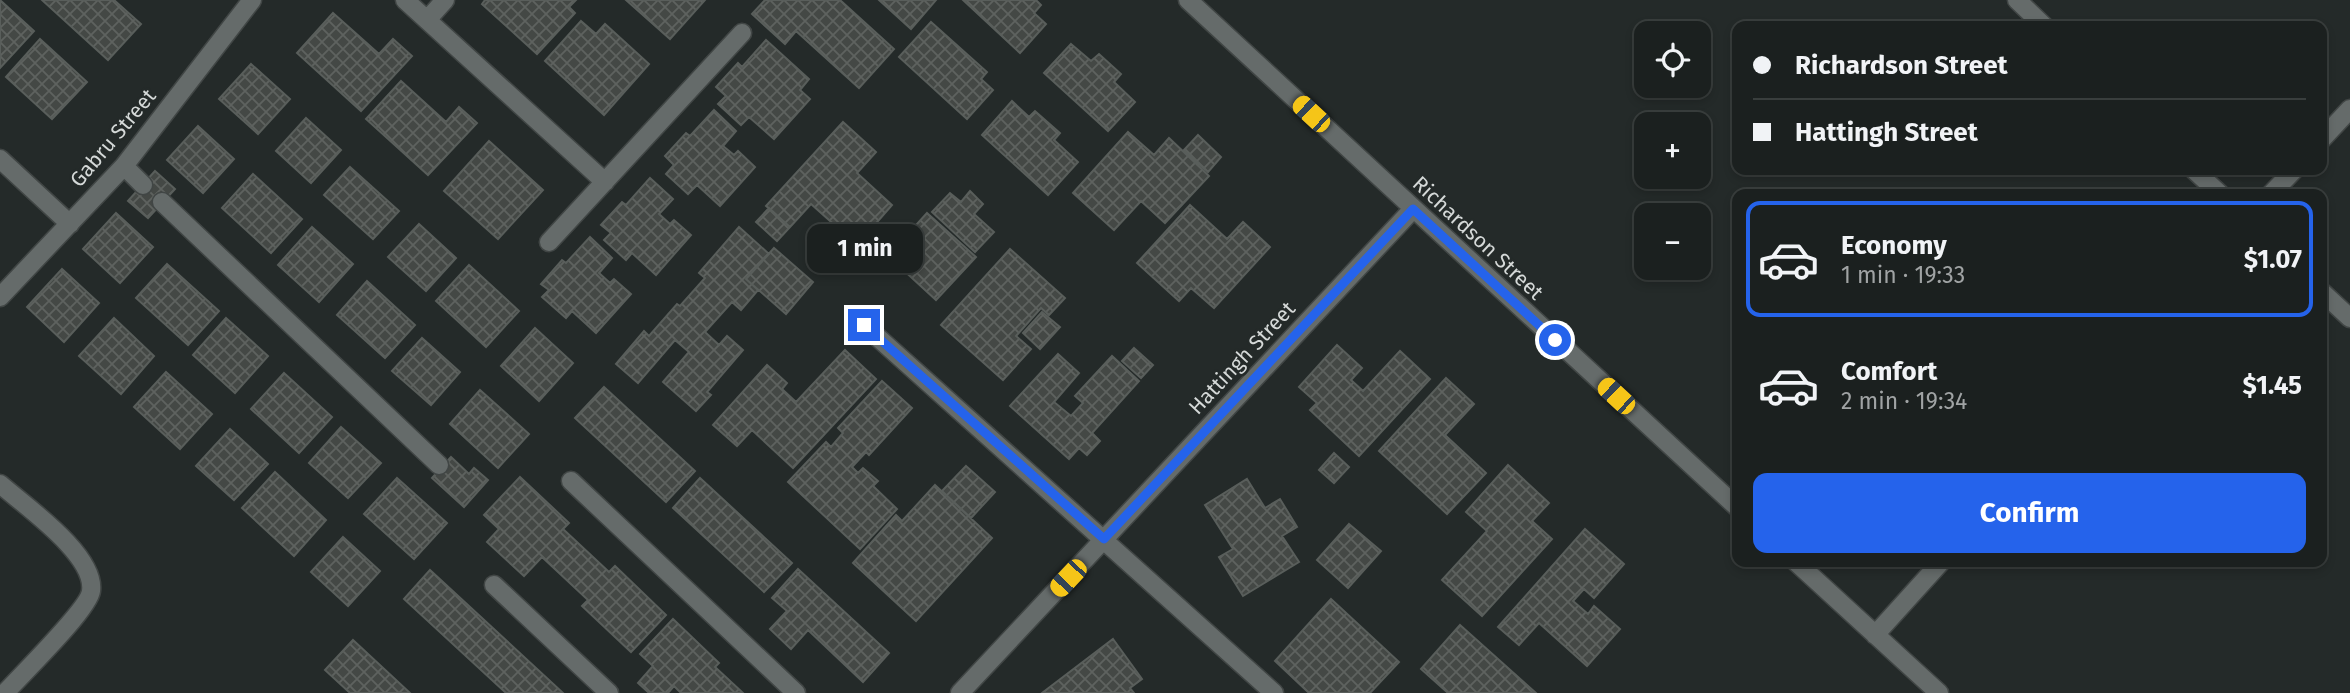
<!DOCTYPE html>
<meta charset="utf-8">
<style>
body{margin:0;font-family:"Fira Sans",sans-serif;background:#282d2c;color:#f1f3f6;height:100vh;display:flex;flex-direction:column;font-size:26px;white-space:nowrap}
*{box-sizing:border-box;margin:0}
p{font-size:23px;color:#a0a3a4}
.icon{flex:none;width:38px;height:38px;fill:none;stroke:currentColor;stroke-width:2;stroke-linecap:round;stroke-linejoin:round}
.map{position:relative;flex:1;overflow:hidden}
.details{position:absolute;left:1732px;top:189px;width:595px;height:378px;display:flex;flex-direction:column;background:#1b201f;border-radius:14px;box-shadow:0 4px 10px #0003,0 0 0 2px #393e3d}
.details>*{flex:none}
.banner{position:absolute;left:1732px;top:21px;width:595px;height:154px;border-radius:14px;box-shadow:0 4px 10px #0003,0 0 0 2px #393e3d;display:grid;align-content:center;height:154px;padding:0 21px;background:#1b201f}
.controls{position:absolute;left:1634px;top:21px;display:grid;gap:14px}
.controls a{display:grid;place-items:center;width:77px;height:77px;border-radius:14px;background:#1b201f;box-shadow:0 4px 10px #0003,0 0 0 2px #393e3d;font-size:35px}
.end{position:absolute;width:32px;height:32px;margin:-16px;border:9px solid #2563eb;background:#fff;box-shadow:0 0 0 4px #fff}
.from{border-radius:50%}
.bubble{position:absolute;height:49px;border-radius:14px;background:#1b201f;box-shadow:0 4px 10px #0003,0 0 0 2px #393e3d;font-size:23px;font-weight:700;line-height:49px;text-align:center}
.car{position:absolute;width:21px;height:42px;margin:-21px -10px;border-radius:9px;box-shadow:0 0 5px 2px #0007;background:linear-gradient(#f5c518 24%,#345 0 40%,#f5c518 0 76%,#345 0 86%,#f5c518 0)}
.banner b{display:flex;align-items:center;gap:24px;height:66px;font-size:26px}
.banner b+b{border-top:2px solid #393e3d}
.banner i{width:18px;height:18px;background:#f1f3f6}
ul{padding:12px 0 0;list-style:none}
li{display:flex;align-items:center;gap:21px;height:116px;margin:0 14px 10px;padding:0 7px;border:4px solid transparent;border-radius:14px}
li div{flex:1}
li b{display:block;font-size:26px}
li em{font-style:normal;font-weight:700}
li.active{border-color:#2563eb}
li>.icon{width:63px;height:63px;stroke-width:1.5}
.action{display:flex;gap:14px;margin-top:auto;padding:14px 21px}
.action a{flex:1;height:80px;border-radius:14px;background:#2563eb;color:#fff;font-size:28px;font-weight:700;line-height:80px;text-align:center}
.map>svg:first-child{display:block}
</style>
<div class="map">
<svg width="2350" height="693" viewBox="0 0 2350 693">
<defs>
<pattern id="building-cross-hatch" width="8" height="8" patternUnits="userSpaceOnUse" patternTransform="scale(1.75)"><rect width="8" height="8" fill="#444845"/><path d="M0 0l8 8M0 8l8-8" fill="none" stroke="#5e625f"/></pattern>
</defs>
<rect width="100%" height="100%" fill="#242a29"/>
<path fill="url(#building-cross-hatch)" stroke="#595e5b" stroke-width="2" d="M0,0l34,31 -34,37z
M42,0h72l27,24 -33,36z
M485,0h91l-7,7 6,6 -38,41 -55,-50z
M626,0h79l-35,39z
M765,0h75l54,49 -35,39 -63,-57 -11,13 -33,-30z
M879,0h57l-25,29z
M963,0h73l5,5 -7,8 12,11 -26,29z
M333,13l46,41 14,-15 19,17 -51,55 -64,-58z
M581,21l15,13 9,-10 44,40 -45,51 -59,-54z
M931,22l56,50 -6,7 12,11 -26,29 -68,-62z
M40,39l47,43 -35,37 -46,-42z
M766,40l43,39 -9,11 10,9 -36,40 -25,-22 -8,8 -23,-21 8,-8 -10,-9 22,-24 4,4z
M1071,44l20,17 8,-7 22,20 -7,8 21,20 -27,29 -64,-58z
M251,64l39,35 -32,35 -39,-35z
M401,81l45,41 13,-15 18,16 -49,52 -62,-56z
M1012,101l17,16 6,-6 25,22 -6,7 24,22 -30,33 -66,-60z
M714,110l22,21 -13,15 11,9 4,-4 17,16 -35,39 -23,-21 -9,9 -22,-20 8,-9 -9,-9 21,-23 4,3z
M306,118l35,32 -30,33 -35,-32z
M843,122l33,30 -19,21 35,32 -35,40 -46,-41 -21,23 -24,-21z
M198,126l36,33 -31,34 -36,-33z
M1128,132l26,23 15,-17 40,38 -44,47 -24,-22 -27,29 -41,-37z
M1198,135l23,22 -13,15 -24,-22z
M489,141l54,49 -45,49 -54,-48z
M350,167l49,44 -26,28 -49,-44z
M155,171l20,18 -27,29 -20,-17z
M253,174l49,45 -31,34 -49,-45z
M650,178l23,21 -14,15 11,10 4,-4 17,15 -35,40 -24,-22 -6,7 -22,-20 7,-7 -10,-8 21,-23 4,3z
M970,191l13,13 -9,10 20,18 -19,20 -43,-40 18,-19 11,9z
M1190,205l37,34 16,-17 27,25 -56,61 -23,-20 -12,13 -42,-38z
M769,208l21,19 -13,14 -21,-19z
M116,213l37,34 -33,36 -37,-34z
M927,213l49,44 -40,43 -48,-44z
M419,224l37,34 -30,33 -38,-34z
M312,227l41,37 -34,38 -41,-37z
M739,227l30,27 -23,25 12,11 -17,20 -9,-8 -27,30 14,13 8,-9 16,14 -36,42 4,3 -15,16 -33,-29 26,-30 -14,-12 -37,43 -22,-19 28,-33 5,5 28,-32 3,2 25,-28 -6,-5z
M590,237l22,21 -13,15 11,10 4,-4 17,15 -35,39 -24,-22 -6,7 -24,-21 7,-7 -8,-6 21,-24 4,3z
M774,248l39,34 -27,32 -40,-35z
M1010,249l55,49 -16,17 -8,-7 -25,28 15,13 -28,31 -62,-55z
M167,264l52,47 -31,34 -52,-47z
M469,265l50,46 -33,36 -50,-46z
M62,269l37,34 -35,39 -37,-35z
M367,281l48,44 -30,33 -48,-43z
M1042,312l18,15 -20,22 -17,-16z
M114,318l40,38 -33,38 -42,-38z
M226,318l42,38 -33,37 -42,-38z
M535,328l38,35 -34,38 -38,-35z
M422,338l38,34 -29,33 -39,-34z
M1337,345l25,23 -11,12 12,11 37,-40 30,28 -71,77 -49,-46 7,-7 -18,-16z
M1134,348l19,17 -12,13 -19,-17z
M845,350l31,29 -83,89 -41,-38 -15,16 -24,-21 54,-60 20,18 -5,6 14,13z
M1058,354l21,19 -25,29 17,14 12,-13 -8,-7 37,-40 27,25 -47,52 8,8 -13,14 -8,-7 -10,11 -59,-53z
M166,372l46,42 -32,35 -46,-42z
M284,373l48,44 -33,36 -48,-44z
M1446,378l28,26 -29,31 41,38 -39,41 -68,-63z
M882,381l30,27 -43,47 -3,-3 -14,15 6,6 5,-5 15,13 -5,5 24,23 -37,40 -72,-67 38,-40 5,5 12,-14 -5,-5z
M604,387l91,84 -29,31 -91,-84z
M480,390l49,44 -31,34 -48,-44z
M341,427l40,36 -33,35 -39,-35z
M230,429l38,35 -34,36 -38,-34z
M1334,453l15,14 -15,16 -15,-13z
M451,457l18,17 5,-6 14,12 -24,27 -32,-29z
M1508,465l41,38 -17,18 20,18 -70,77 -40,-36 45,-49 -21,-19z
M966,466l29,26 -24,26 -29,-27z
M275,472l51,48 -32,36 -52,-48z
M520,477l49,46 -6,6 46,43 6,-6 51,49 -35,37 -49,-46 6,-6 -46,-43 -18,19 -37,-34 12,-13 -15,-14z
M397,478l50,45 -33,36 -50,-45z
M700,478l92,85 -28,29 -91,-84z
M1247,479l18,29 15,-9 17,28 -15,9 17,26 -56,34 -24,-39 14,-8 -28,-44z
M935,485l57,53 -76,83 -63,-58 43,-48 6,6z
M1349,524l32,27 -33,37 -31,-28z
M1585,529l39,35 -30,34 -10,-9 -11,12 15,13 6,-8 26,23 -33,37 -48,-43 -20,22 -21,-18z
M343,537l37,34 -32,35 -37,-34z
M798,569l91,84 -26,29 -55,-52 -17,19 -21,-20 17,-18 -15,-13z
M430,570l133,123h-57l-102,-94z
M1331,599l68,63 -29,31h-61l-34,-32z
M673,619l46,44 -4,4 28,26h-62l-7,-7 -6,7h-19l-11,-10 15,-17 -13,-12z
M1460,625l76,68h-88l-27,-24z
M1113,639l29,40 -12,9 4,5h-92z
M353,640l57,53h-60l-25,-23z"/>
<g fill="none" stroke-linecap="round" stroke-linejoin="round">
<defs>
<path id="street" d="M405,0l200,182
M1188,0l550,508
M2017,0l27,26
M427,20l18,-20
M2322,139l28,-30
M0,159l70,65
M124,166l19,19
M2194,170l26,24
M2271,194l23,-24
M162,202l277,263
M549,242l193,-209
M2322,292l28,26
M0,297l124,-131 128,-166
M864,325l410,368
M571,481l225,212
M0,484c25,22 96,71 91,107 -2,18 -70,84 -86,102
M1796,562l143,131
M494,585l115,108
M1875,635l66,-73
M960,693l453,-484"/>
</defs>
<use href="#street" stroke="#414645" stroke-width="21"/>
<use href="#street" stroke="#656b6a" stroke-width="18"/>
</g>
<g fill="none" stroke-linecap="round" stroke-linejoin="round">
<path stroke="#2563eb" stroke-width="9" d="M864,325l240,214 309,-330 142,131"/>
</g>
<g text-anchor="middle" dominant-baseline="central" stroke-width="5" stroke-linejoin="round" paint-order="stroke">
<g font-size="21" fill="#d5d9d8" stroke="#242a29">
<text transform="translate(113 138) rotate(-50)">Gabru Street</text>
<text transform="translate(1478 238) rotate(43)">Richardson Street</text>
<text transform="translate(1242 358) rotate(-47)">Hattingh Street</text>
</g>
</g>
</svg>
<div class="controls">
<a><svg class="icon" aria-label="locate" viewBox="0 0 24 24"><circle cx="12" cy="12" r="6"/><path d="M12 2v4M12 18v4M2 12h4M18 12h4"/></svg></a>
<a>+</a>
<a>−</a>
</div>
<i class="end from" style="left:1555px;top:340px"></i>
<i class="end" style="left:864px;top:325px"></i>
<div class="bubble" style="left:807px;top:224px;width:116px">1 min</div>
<i class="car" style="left:1311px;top:114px;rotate:313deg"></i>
<i class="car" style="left:1616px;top:396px;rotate:313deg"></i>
<i class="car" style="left:1068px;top:578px;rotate:223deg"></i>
<div class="banner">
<b><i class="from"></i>Richardson Street</b>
<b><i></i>Hattingh Street</b>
</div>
<section class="details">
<ul>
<li class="active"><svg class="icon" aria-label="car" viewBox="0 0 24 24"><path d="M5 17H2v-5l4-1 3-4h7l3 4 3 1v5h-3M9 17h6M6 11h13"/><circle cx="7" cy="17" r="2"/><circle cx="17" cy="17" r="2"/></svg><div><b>Economy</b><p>1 min · 19:33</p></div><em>$1.07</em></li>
<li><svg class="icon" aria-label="car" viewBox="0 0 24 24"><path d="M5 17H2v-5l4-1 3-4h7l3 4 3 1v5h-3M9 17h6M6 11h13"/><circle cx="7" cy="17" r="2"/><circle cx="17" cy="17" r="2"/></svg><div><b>Comfort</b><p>2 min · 19:34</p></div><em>$1.45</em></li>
</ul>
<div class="action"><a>Confirm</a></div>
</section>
</div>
